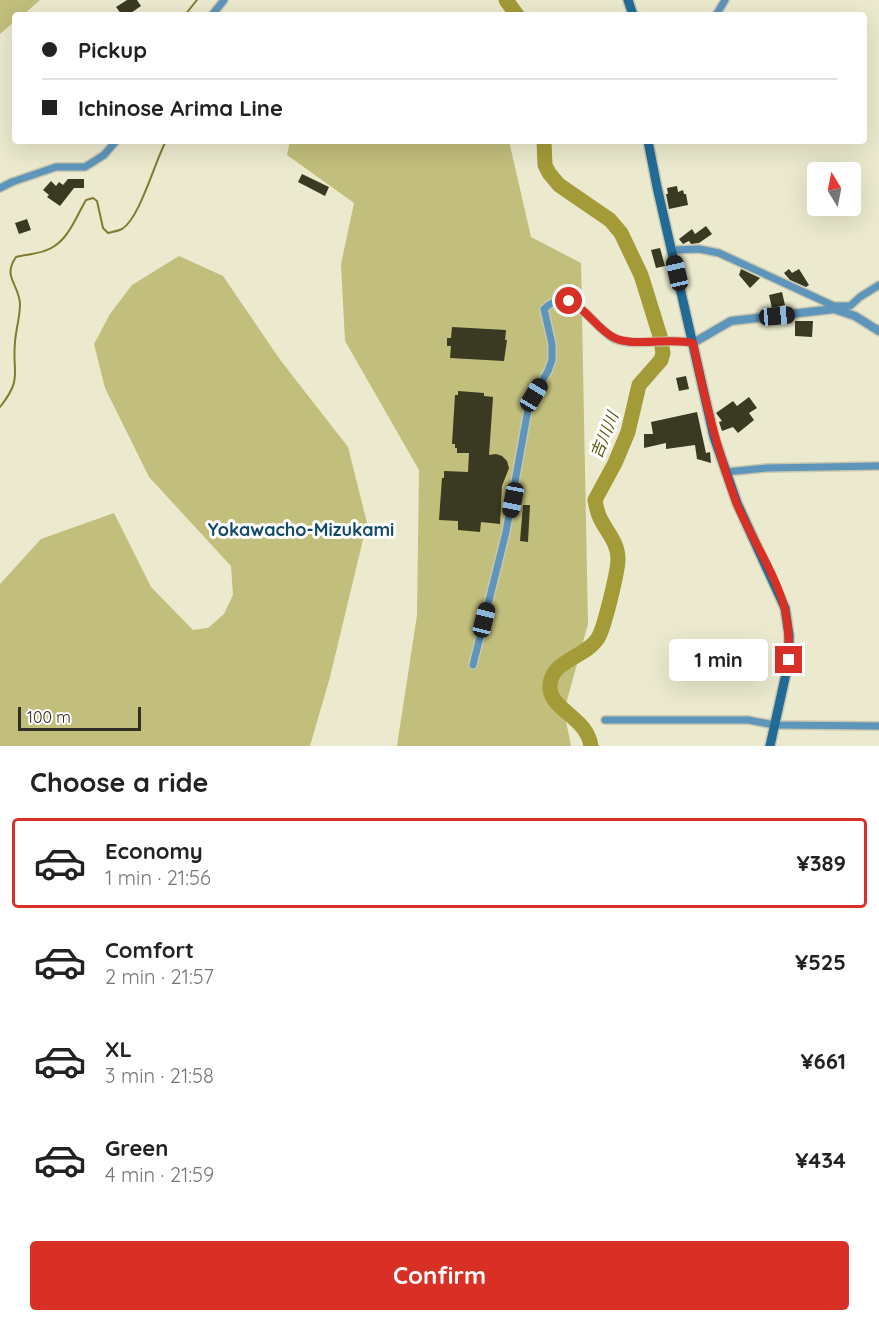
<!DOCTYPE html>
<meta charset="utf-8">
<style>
body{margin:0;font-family:Quicksand,"Noto Sans JP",sans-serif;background:#f6f6f6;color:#222;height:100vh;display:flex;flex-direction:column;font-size:22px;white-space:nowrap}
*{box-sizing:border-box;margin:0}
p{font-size:20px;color:#767676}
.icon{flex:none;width:33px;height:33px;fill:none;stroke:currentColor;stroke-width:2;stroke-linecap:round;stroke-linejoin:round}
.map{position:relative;height:746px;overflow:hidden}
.details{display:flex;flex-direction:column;background:#fff;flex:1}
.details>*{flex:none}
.top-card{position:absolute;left:12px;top:12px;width:855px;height:132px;border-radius:6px;box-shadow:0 6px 24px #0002;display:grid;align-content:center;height:132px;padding:0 30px;background:#fff}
.needle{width:39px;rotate:350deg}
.controls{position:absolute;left:807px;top:162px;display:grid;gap:12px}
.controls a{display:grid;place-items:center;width:54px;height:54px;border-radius:6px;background:#fff;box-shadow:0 6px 24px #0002;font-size:30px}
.scale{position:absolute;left:18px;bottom:15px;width:123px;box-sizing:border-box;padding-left:6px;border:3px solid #302f24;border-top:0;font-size:16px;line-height:21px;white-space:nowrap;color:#302f24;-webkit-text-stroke:4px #fff;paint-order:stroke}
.end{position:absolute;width:27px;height:27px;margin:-14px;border:8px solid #d93025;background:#fff;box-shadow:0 0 0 3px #fff}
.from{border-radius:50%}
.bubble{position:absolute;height:42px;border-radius:6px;background:#fff;box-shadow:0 6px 24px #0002;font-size:20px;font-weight:800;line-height:42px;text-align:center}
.car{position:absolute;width:18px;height:36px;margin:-18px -9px;border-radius:8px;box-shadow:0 0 4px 2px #0007;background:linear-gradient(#222 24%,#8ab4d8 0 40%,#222 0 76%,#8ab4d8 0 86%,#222 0)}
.top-card b{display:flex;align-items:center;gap:21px;height:57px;font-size:22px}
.top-card b+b{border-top:2px solid #e0e0e0}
.top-card i{width:15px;height:15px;background:#222}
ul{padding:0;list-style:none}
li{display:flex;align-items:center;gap:18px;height:90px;margin:0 12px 9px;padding:0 18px;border:3px solid transparent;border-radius:6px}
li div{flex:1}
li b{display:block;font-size:22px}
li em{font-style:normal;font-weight:800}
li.on{border-color:#d93025}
li>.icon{width:54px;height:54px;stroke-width:1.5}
h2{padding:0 30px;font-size:27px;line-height:72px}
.button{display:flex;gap:12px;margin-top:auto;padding:12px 30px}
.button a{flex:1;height:69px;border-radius:6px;background:#d93025;color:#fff;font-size:24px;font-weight:800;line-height:69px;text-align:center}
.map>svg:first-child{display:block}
</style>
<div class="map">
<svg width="879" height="746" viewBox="0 0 879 746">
<rect width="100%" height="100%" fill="#ebeace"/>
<path fill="#c2be7b" d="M0,0h40l-17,15h-8v6l-15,13z
M290,141h219l22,96 50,26 7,361 -24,87 7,35h-174l20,-131 2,-145 -74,-129 -4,-77 13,-61 -67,-48z
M179,256l44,20 58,85 67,86 19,76 -37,154 -20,69h-310v-162l41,-45 73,-26 37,74 42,43 15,-2 16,-14 9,-19 -2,-29 -82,-89 -44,-89 -11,-44 16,-30 22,-29z"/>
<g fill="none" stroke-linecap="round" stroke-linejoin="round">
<path stroke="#807b31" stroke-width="2" d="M185,15l12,-15
M0,407c23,-29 12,-33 15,-65 1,-13 5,-25 5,-38 -1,-20 -18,-27 -4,-47 12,-3 27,-3 37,-10 16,-9 24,-32 33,-47l7,-2 4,3 6,27 5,5c4,-1 10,-2 14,-4 18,-11 33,-68 44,-88"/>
<path stroke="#a29b37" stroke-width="15" d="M506,0l11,15
M544,141l1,24 4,8 10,12 51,35 11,13 20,42 19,61 3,17 -2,7 -22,25 -11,47 -13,31 -20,37c1,6 2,12 5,18 6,13 18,24 18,41 0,12 -14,70 -20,79 -12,20 -50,22 -48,51 2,21 37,29 41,57"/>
</g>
<path fill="#3a3922" d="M127,0h10l4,6 -13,9h-6l-6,-8z
M302,174l27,13 -4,9 -27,-14z
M68,179h16v9h-10l-14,18 -13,-9 2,-2 -6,-5 8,-9 5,5 3,-4 4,3z
M677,186l1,6 5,-2 1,4h2l2,11 -19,4 -3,-15h2l-1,-6z
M27,219l4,11 -12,4 -4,-11z
M706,226l6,8 -13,9 -8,1 -2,-3 -6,3 -4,-5 13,-10 3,5z
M660,248l5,18 -9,2 -5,-18z
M741,269l19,9 -10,10 -11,-13z
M789,269l3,4 7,-4 10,16 -3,2 -16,-7 -6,-7z
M782,292l3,13 -13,3 -3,-13z
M795,321h18l-1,16 -17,-1z
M452,327l54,3 -1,10h2l-3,21 -54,-3 1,-12h-4v-8h4z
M686,376l3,13 -10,2 -3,-13z
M458,391l26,2v3l9,1 -4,58 7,-1 6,2 5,5 2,7 -7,18 -2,38 -19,-2 -1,10 -22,-2v-9l-19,-1 3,-42h2v-7l24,1 1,-19h-12v-5h-2v-4h-3l3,-49h3z
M749,397l8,11 -8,5 5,7 -16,13 -5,-6 -11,4 -3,-9 3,-1 -6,-8 17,-12 4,5z
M697,412l9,41 4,-1 1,11 -14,-4 -2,-14 -29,4v-6l-22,5v-14h9l-2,-12z
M523,505h7l-2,37 -8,-1z"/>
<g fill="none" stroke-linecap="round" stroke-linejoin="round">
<defs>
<path id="minor" d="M212,15l12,-15
M716,15l9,-15
M0,188l12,-6 44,-15h29l19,-12 12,-14
M672,250l27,-1 20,4 115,53v3
M834,306h16l10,-9 19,-12
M726,472l40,-4 113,-2
M473,665l33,-133 23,-128 19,-33 4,-11v-16l-8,-35c27,-27 48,17 69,29 19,10 58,-1 80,5
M605,720h143l27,5 104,1"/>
<path id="tertiary" d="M693,343l38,-22 103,-12 21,7 24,15"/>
<path id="secondary" d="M628,0l5,15
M648,141l9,46 57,250 23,66 48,105 4,27v25l-19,86"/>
</defs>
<use href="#minor" stroke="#c9c8af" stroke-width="10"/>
<use href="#tertiary" stroke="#c9c8af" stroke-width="11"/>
<use href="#secondary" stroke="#c9c8af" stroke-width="12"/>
<use href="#minor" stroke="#5e95bb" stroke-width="7"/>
<use href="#tertiary" stroke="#5e95bb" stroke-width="8"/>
<use href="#secondary" stroke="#226b96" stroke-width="9"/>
</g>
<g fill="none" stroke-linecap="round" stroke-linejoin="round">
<path stroke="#d93025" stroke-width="8" d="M569,301c18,8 27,27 44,36 19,11 58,0 80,6 11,54 24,107 43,159 14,34 41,74 49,108 4,17 4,33 4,50"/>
</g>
<g text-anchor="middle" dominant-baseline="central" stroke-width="6" stroke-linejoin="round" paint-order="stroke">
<g font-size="16" font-style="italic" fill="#5b5609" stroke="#fff">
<text transform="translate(604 435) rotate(-68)">吉川川</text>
</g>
<g font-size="18" font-weight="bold" fill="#114a6b" stroke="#fff">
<text x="301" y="529">Yokawacho-Mizukami</text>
</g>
</g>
</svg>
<div class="controls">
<a><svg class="needle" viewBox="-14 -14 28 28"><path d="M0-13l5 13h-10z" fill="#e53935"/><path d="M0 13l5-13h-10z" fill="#767676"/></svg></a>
</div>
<div class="scale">100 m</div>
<i class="end from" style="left:569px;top:301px"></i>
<i class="end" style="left:789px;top:660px"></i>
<div class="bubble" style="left:669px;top:639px;width:99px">1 min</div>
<i class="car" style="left:677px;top:273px;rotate:347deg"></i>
<i class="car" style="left:777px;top:316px;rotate:85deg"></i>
<i class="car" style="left:534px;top:395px;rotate:31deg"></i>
<i class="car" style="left:513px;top:500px;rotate:191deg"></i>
<i class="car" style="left:484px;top:620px;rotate:14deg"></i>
<div class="top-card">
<b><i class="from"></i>Pickup</b>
<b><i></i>Ichinose Arima Line</b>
</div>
</div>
<section class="details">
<h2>Choose a ride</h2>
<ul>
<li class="on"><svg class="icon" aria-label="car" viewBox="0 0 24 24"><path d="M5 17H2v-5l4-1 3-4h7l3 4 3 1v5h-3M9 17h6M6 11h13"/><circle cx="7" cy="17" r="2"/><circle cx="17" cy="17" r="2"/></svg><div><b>Economy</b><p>1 min · 21:56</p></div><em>¥389</em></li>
<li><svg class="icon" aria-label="car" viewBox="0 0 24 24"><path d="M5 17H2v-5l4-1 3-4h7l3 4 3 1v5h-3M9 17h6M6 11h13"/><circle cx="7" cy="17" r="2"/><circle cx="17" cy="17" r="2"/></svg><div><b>Comfort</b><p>2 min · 21:57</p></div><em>¥525</em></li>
<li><svg class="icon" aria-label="car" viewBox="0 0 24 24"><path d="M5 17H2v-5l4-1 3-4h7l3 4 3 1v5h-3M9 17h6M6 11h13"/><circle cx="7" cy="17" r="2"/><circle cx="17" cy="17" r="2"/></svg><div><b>XL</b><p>3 min · 21:58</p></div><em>¥661</em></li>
<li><svg class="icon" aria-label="car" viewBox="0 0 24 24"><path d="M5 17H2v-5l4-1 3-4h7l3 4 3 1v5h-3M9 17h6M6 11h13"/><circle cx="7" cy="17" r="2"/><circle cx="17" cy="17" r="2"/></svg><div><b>Green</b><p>4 min · 21:59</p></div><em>¥434</em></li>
</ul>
<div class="button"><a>Confirm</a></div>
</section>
